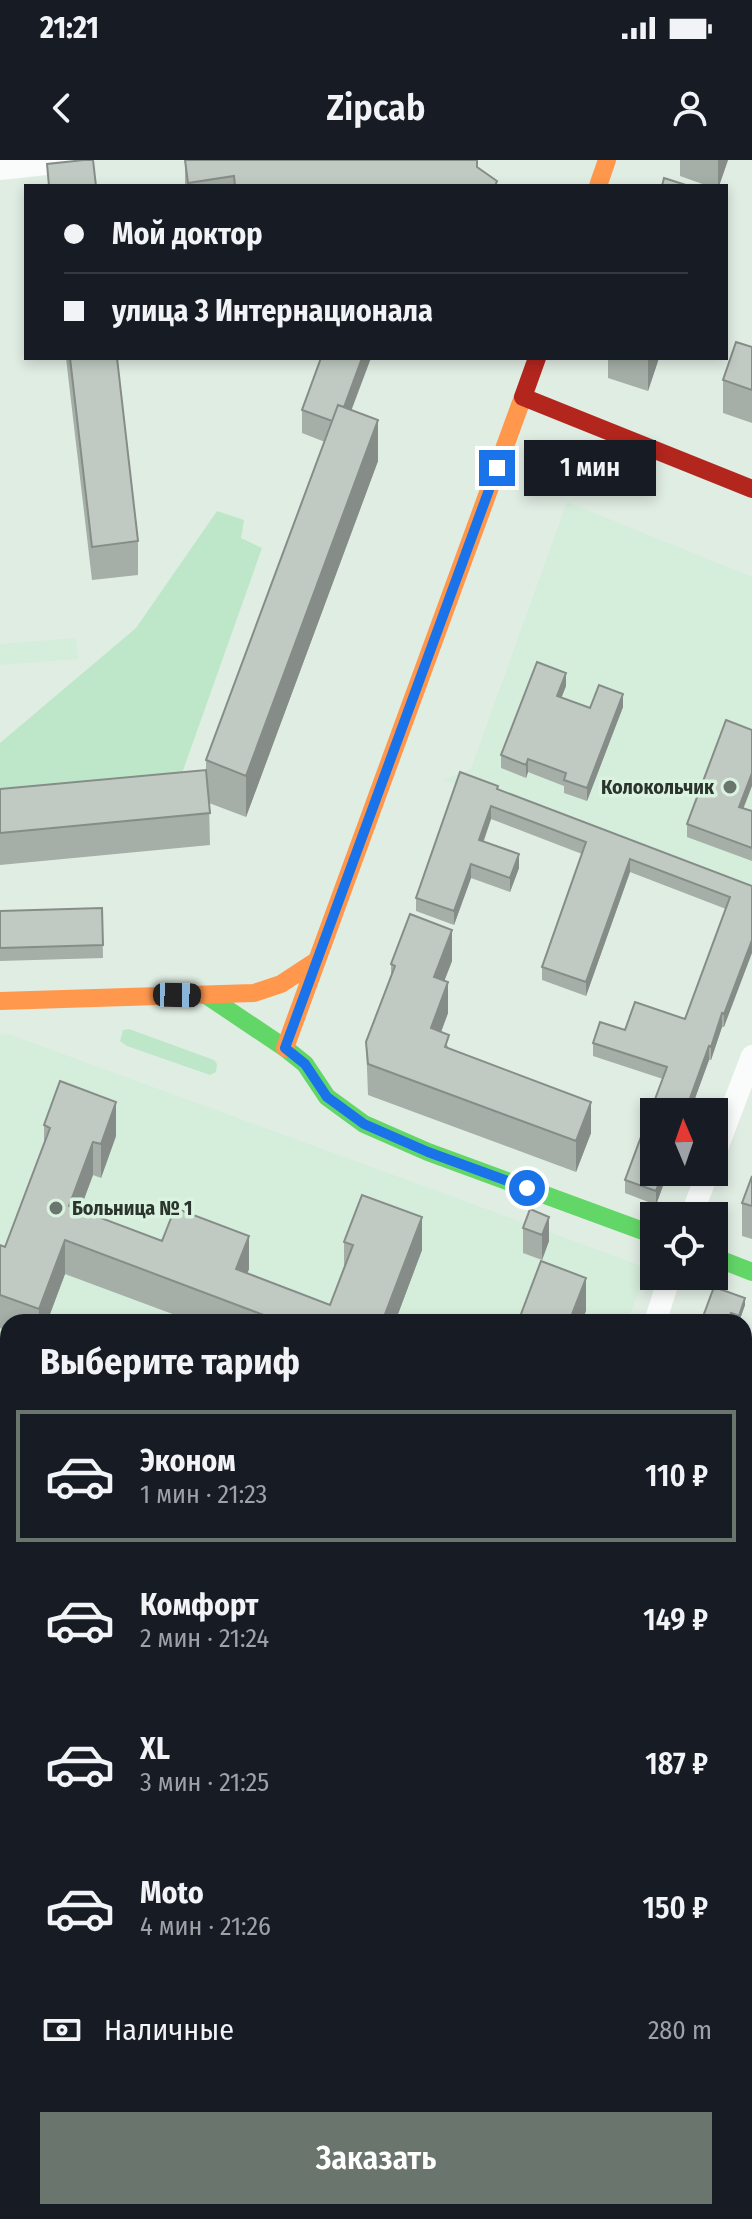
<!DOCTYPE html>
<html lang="ru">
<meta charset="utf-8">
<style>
body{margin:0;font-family:"Fira Sans Condensed",sans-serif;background:#242831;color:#f1f3f6;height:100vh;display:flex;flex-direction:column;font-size:30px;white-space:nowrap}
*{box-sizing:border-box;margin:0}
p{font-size:26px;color:#9ea1a6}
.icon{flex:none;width:44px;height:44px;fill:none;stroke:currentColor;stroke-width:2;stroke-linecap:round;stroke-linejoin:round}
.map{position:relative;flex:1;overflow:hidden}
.panel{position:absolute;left:0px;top:1154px;width:752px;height:906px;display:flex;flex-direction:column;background:#171b24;border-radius:24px 24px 0 0;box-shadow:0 4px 12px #0003}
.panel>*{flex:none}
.guide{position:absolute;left:24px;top:24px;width:704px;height:176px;border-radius:0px;box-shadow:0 4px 12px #0003;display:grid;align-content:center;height:176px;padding:0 40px;background:#171b24}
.needle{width:52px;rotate:358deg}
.tools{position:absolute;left:640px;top:938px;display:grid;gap:16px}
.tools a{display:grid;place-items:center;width:88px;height:88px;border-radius:0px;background:#171b24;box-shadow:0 4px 12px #0003;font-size:40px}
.end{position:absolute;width:36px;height:36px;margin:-18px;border:10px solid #1a73e8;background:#fff;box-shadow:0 0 0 4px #fff}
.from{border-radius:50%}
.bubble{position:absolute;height:56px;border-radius:0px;background:#171b24;box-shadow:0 4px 12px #0003;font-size:26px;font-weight:600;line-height:56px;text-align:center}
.car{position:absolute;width:24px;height:48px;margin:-24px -12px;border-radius:10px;box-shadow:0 0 6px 2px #0007;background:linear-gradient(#222 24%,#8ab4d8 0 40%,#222 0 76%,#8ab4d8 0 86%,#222 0)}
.guide b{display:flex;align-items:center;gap:28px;height:76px;font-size:30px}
.guide b+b{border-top:2px solid #363941}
.guide i{width:20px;height:20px;background:#f1f3f6}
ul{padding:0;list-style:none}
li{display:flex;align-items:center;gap:24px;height:132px;margin:0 16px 12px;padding:0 24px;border:4px solid transparent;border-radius:0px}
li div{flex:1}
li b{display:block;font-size:30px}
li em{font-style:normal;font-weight:600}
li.on{border-color:#6a756d}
li>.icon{width:72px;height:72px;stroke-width:1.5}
h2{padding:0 40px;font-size:36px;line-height:96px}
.pay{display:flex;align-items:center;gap:20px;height:88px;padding:0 40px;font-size:30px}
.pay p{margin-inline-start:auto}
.cta{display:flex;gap:16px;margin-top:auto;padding:16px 40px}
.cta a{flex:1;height:92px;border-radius:0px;background:#6a756d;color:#fff;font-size:32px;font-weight:600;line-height:92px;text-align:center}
.status{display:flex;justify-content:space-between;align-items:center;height:56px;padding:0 40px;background:#171b24;direction:ltr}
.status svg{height:22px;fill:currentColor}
header{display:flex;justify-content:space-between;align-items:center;height:104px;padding:0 40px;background:#171b24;font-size:36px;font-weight:600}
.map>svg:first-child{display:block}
</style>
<div class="status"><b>21:21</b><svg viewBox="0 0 49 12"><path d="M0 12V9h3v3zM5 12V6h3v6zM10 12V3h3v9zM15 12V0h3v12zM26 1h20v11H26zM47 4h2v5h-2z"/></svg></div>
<header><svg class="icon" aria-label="back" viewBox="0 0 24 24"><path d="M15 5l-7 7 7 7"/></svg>Zipcab<svg class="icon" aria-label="person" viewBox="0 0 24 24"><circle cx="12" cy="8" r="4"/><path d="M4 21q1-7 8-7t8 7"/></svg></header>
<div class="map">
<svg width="752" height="2059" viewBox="0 0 752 2059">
<rect width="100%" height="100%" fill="#e0ede3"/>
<path fill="#d5eddb" d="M567,342l185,75v322l-250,-99 -60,-20 29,-11z
M76,478l2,21 -78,6v-21z
M8,874l639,234 -20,54h-619v725l-8,-5v-1007z
M744,1231l8,3v663l-8,22z
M642,2052h54l-2,7h-32z"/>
<path fill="#bde7c8" d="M217,351l27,9 -3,18 21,10 -82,231 -180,20v-56l136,-115z
M129,869l85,31 3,4 -1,8 -6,3 -83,-29 -7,-5 3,-11z
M744,1349l8,3v32l-8,23z
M0,1883l8,4v165h579l2,7h-589z"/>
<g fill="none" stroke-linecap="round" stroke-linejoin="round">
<path stroke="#fafcfb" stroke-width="22" d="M0,9l82,-9
M714,996l38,-100
M691,1056l17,-44
M655,1162l15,-46"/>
<path stroke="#63d668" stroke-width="18" d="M206,835l79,53 20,16 22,33 37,27 64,28 226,83
M714,1097l38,15"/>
<path stroke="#ff974d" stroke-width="18" d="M598,26l9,-26
M0,841l254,-8 27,-9 35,-23
M285,888l238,-651"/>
<path stroke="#b3261e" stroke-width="18" d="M537,198l-14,39 229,92"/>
</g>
<path fill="#a5aea7" d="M185,0l292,7 20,19h-312z
M680,0h48l-9,26h-11l-28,-10z
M752,187v76l-29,-10v-33z
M66,198h51l21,183v34l-46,5z
M608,198h51l-11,33 -40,-13z
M302,250h50l26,51 -132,356 -37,-14 1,42 -210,20v-76l206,-19v-10l119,-318 -23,-9z
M566,526l-5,12 29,10 33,-1 -36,94 -23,-8v-7l-36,-14 -2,6 -25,-10v-13z
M498,630l254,96 -28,141h-2l-11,33h-2l-19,52h-36v60h14l-12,33 -31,-12v-13l38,-101 -70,-23v-13l32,-13 60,-11 41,-110 -96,-37 -44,124 -44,-16v-13l40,-113 -91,-35 -7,22 35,27 -9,24 -39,-14 -17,47 -38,-14v-13z
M752,651v50l-65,-24v-13z
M102,748l1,50 -103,3v-50z
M452,801l-8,20 4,32 -7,19 8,17 142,84 -15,39 -208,-77 -2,-53 25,-66v-12z
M44,965l72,11 -15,42 -8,-3 -13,35 82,31 87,28 -2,5 83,31 14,-38v-25l78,8 -27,72h-201l-129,-48 -18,48h-39v9l-8,-3v-83l5,2 39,-102z
M752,1016v63l-10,-3v-33z
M530,1049l19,32 -7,19 -19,-7v-25z
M745,1145l-6,17 -8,-2 -1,2h-29z
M744,1236l8,3v35l-8,-3z
M8,1312v225l-8,-3v-203z
M0,1655l8,3v32l-8,-3z
M0,1751l8,3v103l-8,-3z"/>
<path fill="#868d88" d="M718,0h10l-9,26h-1z
M362,198h9l-33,88v-23z
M648,198h11l-11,33z
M378,260v41l-132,356v-41z
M566,513v13l-9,23v-13z
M623,534v13l-36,94v-13z
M528,599v13l-2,6v-13z
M752,613v13l-13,34v-13z
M491,646v13l-12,34v-13z
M519,694v14l-9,24v-14z
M630,699v13l-44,124v-14z
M471,704v14l-17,47v-14z
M452,770v31l-18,47v-31z
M752,780v13l-28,74v-13z
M448,822v31l-17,46v-31z
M722,853v14l-11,33v-13z
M709,886v14l-19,52h-5z
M116,942v34l-15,42v-34z
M591,942v31l-15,39v-31z
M93,982v33l-24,64v-33z
M663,1012h5l-12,33v-14z
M422,1057v33l-27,72h-13z
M549,1057v24l-7,19v-25z
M249,1076v33l-13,34v-34z
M65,1080v34l-18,48h-8v-13z
M586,1118v33l-4,11h-13z
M745,1138v7l-6,17v-6z
M752,1550v19l-8,22v-19z"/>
<path fill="#c0cac2" stroke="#868d88" stroke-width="2" d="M84,0h9l3,26h-47l-2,-22z
M185,0h292v7l20,14 -2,5h-260l-1,-10 -46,7z
M664,18l25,8h-27z
M736,182l16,5v43l-29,-10z
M70,198h47l21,183 -46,6z
M321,198h41l-18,49 -6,-2 -6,16 -30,-11z
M338,245l40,15 -132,356 -40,-16z
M537,502l29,11 -9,23 33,12 9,-23 24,9 -36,94 -23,-8 2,-7 -38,-14 -2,6 -25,-10z
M726,560l26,10v43l-13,34 13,4v37l-65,-24z
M206,610l4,43 -210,20v-44z
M460,612l38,14 -1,3 255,97v54l-28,74 -2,-1 -11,34 -2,-1 -24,66h-31v60h9l-7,19 -31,-11 42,-113 -74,-24 7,-21 25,8 10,-28 50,17 45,-122 -100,-38 -44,123 -44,-15 44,-125 -95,-36 -12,34 40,14 -9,24 -39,-14 -17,47 -38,-13z
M102,748l1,37 -103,3v-37z
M410,754l42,16 -18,47 14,5 -17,46 18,7 -4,12 146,55 -15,39 -208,-77 -2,-22 29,-76 -4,-2z
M60,921l56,21 -15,42 -8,-2 -24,64 93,35 13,-33 74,28 -13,33 94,36 23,-60 -9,-3 18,-47 60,22 -40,105h-100l-217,-82 -26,69 -39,-14v-50l5,2 45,-119 -6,-3z
M752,1016v30l-10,-3z
M530,1049l19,8 -7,18 -19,-7z
M541,1101l45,17 -17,44h-51z
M714,1127l31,11 -6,18 -8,-3 -4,9h-26z
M744,1236l8,3v23l-8,-3z
M8,1312v192l-8,-3v-170z
M744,1472l8,3v75l-8,22z
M0,1655l8,3v25l-8,-3z
M0,1751l8,3v97l-8,-4z"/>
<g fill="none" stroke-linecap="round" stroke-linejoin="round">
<path stroke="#1a73e8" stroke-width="10" d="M497,308l-212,580 20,16 22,33 37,27 64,28 99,36"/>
</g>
<g fill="#6a756d" stroke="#daf3e0" stroke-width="3">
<circle cx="730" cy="627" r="8"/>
<circle cx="56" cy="1048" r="8"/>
</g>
<g text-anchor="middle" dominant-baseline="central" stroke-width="7" stroke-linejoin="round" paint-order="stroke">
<g font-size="20" font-weight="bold" fill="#2b352d" stroke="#daf3e0" text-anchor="end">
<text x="714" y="627">Колокольчик</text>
<text x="72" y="1048" text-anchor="start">Больница № 1</text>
</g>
</g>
</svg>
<div class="tools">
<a><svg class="needle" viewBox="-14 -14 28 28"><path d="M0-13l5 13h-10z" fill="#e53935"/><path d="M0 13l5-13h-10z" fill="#9ea1a6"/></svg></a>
<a><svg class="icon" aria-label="locate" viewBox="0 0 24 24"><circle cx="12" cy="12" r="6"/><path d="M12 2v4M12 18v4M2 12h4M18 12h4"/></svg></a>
</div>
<i class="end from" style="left:527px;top:1028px"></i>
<i class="end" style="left:497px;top:308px"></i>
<div class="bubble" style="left:524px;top:280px;width:132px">1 мин</div>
<i class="car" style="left:177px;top:835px;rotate:91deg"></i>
<div class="guide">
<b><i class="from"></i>Мой доктор</b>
<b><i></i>улица 3 Интернационала</b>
</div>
<section class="panel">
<h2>Выберите тариф</h2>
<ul>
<li class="on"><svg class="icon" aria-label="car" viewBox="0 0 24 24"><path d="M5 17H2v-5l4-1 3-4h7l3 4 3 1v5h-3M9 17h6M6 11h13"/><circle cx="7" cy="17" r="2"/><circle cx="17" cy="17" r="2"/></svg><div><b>Эконом</b><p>1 мин · 21:23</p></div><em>110 ₽</em></li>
<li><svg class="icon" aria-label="car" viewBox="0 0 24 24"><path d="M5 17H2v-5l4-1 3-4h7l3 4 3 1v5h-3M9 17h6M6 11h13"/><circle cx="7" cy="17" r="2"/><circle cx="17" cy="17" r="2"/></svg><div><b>Комфорт</b><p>2 мин · 21:24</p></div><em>149 ₽</em></li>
<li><svg class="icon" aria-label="car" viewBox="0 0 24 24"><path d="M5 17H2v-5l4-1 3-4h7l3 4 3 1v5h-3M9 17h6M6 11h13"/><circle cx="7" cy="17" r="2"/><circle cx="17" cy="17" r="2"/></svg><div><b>XL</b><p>3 мин · 21:25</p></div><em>187 ₽</em></li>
<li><svg class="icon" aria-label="car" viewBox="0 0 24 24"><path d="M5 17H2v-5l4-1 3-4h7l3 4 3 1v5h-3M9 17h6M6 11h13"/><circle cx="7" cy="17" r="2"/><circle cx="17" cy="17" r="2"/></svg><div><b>Moto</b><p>4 мин · 21:26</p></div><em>150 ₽</em></li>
</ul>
<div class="pay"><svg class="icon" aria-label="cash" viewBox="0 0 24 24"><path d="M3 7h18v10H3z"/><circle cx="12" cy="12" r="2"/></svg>Наличные<p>280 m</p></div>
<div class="cta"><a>Заказать</a></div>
</section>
</div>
